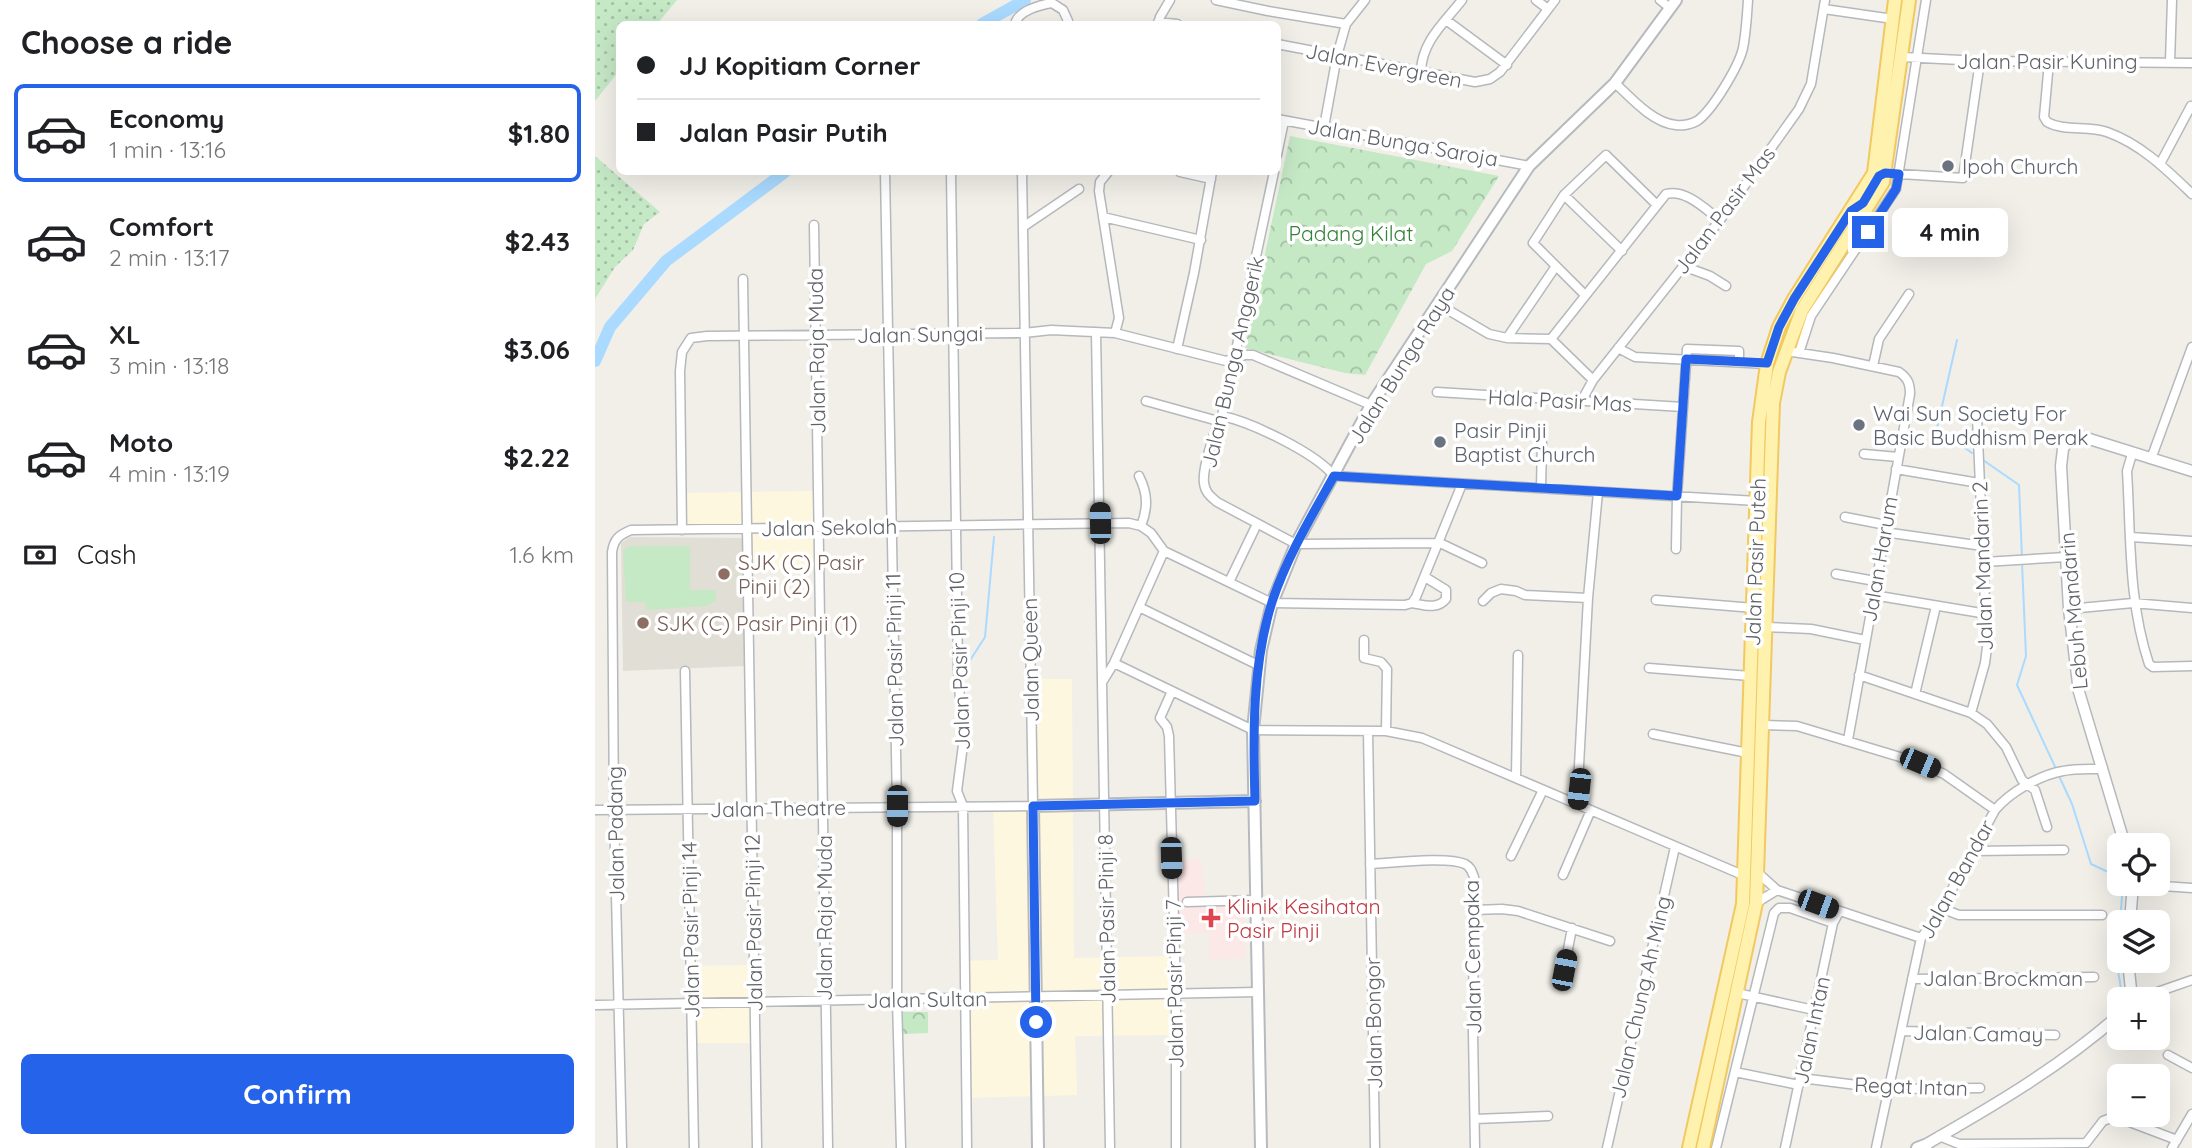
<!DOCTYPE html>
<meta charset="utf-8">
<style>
body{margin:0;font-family:Quicksand,sans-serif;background:#f2f2f2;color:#202124;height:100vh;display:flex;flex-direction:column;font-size:26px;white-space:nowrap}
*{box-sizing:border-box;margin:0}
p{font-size:23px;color:#757577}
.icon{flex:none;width:38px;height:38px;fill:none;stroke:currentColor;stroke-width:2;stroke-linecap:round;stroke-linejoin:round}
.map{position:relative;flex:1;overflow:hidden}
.sheet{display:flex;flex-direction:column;background:#fff;width:595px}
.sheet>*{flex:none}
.banner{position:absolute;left:21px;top:21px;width:665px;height:154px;border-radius:10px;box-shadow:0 7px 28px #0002;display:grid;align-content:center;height:154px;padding:0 21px;background:#fff}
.tools{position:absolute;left:1512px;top:833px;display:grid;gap:14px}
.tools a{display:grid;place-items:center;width:63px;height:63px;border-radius:10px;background:#fff;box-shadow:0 7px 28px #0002;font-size:35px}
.end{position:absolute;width:32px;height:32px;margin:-16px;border:9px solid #2563eb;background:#fff;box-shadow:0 0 0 4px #fff}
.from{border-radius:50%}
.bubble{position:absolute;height:49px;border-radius:10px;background:#fff;box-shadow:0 7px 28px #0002;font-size:23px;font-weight:700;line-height:49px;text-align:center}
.car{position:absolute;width:21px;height:42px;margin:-21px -10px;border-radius:9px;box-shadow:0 0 5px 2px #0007;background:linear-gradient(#222 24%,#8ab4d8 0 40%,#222 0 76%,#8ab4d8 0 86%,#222 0)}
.banner b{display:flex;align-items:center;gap:24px;height:66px;font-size:26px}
.banner b+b{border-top:2px solid #e0e0e0}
.banner i{width:18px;height:18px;background:#202124}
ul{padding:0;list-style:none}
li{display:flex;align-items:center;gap:21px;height:98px;margin:0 14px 10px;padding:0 7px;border:4px solid transparent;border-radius:10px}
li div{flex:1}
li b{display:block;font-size:26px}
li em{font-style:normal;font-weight:700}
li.current{border-color:#2563eb}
li>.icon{width:63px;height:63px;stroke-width:1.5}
h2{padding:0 21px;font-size:32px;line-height:84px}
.pay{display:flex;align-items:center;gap:18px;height:77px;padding:0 21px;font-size:26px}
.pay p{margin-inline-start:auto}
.cta{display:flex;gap:14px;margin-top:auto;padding:14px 21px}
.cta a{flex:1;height:80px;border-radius:10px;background:#2563eb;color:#fff;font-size:28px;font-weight:700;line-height:80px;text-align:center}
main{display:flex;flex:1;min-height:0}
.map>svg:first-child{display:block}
</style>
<main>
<section class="sheet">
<h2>Choose a ride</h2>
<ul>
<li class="current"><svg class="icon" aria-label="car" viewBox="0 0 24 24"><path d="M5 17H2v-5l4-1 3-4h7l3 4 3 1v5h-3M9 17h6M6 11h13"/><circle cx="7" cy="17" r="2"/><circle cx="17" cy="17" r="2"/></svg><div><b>Economy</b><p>1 min · 13:16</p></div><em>$1.80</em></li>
<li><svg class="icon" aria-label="car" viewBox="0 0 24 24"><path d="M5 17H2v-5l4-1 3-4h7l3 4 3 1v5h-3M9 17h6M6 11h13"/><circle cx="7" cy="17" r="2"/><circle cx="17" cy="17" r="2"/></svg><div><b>Comfort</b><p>2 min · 13:17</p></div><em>$2.43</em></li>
<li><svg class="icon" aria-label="car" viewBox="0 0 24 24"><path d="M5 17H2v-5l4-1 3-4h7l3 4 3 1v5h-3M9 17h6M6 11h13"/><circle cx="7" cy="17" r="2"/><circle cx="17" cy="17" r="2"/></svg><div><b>XL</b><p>3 min · 13:18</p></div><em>$3.06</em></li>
<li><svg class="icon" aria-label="car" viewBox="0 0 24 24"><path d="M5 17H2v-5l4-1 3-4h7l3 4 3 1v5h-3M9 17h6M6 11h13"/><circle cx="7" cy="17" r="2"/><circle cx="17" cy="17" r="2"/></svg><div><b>Moto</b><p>4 min · 13:19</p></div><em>$2.22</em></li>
</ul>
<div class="pay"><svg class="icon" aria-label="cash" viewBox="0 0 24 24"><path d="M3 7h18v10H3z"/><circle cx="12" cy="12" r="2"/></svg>Cash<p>1.6 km</p></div>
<div class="cta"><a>Confirm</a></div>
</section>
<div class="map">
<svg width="1597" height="1148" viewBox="0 0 1597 1148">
<defs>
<pattern id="grass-dots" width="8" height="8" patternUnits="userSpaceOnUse" patternTransform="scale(1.75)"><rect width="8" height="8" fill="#c5e8c5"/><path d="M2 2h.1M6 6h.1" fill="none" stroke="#a3c0a4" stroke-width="1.8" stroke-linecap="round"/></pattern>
<pattern id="forest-crowns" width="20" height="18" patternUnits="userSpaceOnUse" patternTransform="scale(1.75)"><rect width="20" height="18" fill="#c5e8c5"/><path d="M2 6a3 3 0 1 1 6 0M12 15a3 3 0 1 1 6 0" fill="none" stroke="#a3c0a4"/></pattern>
</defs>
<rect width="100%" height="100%" fill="#f1efe8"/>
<path fill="#fef7e0" d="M224,491v78h-71l-1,-41h-63l-1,-35z
M436,679h41l2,279 101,-2 1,79 -101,1 2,59 -110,3 -3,-137 34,-1 -5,-154 40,1z
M159,965v78h-62v-77z"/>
<path fill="#e1ded6" d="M35,537l114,1 1,128 -122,5 -2,-128z"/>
<path fill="#fce8e6" d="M605,858l6,44h38l1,56 -35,1 -1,-26h-31l-3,-70z"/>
<path fill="url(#grass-dots)" d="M0,0h82l-20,24h-38v47l-24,30z
M0,156l65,56 -16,12 -11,26 -18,17 -20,32z"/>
<path fill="url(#forest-crowns)" d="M695,136l209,40 -47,75 -26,13 -61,111 -20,-2 -100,-25z
M308,1012h25v21l-25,1z"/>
<path fill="#c5e8c5" d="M36,546h59v44h25l1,11 -9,5 -60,4 -2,-8h-19l-3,-52z"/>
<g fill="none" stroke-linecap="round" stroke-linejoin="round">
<path stroke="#aadaff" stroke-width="2" d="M1362,340l-20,88 35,25
M1388,460l36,25 3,72
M1427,563l4,93 -9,29 40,86
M374,662l16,-25 9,-100
M1464,776l13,28 19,60 28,13
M1525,922l3,-38
M1524,937l-2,27 4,25"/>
<path stroke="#aadaff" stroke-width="12" d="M387,24l43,-24
M0,361l15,-34 56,-66 119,-89"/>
<defs>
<path id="minor" d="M621,0l52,11 78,13
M941,0l12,9
M1065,0l10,8
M1229,9l69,10
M851,20l61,45
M563,22l19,2
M420,24c3,-13 24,-19 37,-21l11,7 5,11
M563,24l2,-7 10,-17
M682,44l198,38 15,-3 10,-7 55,-72
M1307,57l78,4 212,2
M1454,62l-5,55 3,5c18,10 41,3 60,10 34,12 60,38 85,62
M1575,62l2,-62
M826,71c1,-30 24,-49 41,-71
M1020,83c16,15 38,40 61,42 7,1 16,-1 21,-4 15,-10 42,-55 46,-73 3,-15 4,-32 5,-48
M682,119l252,47
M729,127l13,-71 9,-32 19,-24
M682,155l7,-34
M1565,164l31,-58
M290,172l12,634v193l4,149
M356,172l7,497 5,76 -6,46 6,15 4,342
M513,172l-8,10 -1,9 20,127 -4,15
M585,172l31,7
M679,172l-52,244 -4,5c-4,16 -16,46 -14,62 1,9 6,13 13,19l79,42 144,-1 42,20
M1290,173l78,5 17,-117
M969,195l-31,48 52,52
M508,217l98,23
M219,225l14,923
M428,227l56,-38
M1027,251l-58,-56 42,-40 51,50
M1088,266l27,10 16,10
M148,279l14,869
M843,304l51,30 18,4 44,1 115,-145c20,-5 39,15 54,26
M501,332l14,816
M912,338l49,-72
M956,339l42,41
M1023,348l17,9 132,7
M582,349l17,-76 18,-101
M1191,351l47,7 66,14c9,6 11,12 11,22l-62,346
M1204,353l12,-37 85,-127 30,-189
M1278,366l6,-27 30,-45
M842,392l246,15
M551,401l72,20
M986,402l12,-22 127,-160 79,-111 12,-25 14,-84
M627,416c29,6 94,37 112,60l423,25
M1269,454l34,3
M1537,454l-5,17c4,65 1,130 22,193l4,3 39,-1
M1556,459l41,-112
M1301,469l83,14
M544,476c9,18 9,32 2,50
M946,488l1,-45
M1250,517l41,8
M87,530l-2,-159 2,-19 9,-14 16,-2 317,-3 27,-3 64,3 111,28 19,-6h8l118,50
M1289,532l99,14
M1536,537l61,4
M1081,549l1,-53 10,-147 52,2v11
M1389,562l82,-5
M1241,574l39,7
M634,582l28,-58
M1278,595l114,19
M1061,600l98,8
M888,601l8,-8 10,-4 15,2 9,4 63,3
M817,603c12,2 25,7 34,-4v-9l-21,-13
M544,607l121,59
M1474,609l64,-6 59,5
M1171,627l45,2 54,11
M769,640v18l17,4 6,7 -1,62
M519,663l139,67 133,1 36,7 323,138
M1054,668l101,8
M90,671l9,477
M1264,675l112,38 16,11 19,23 16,33 13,10 12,37
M508,681l11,-18 50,-112
M577,691l-12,27 7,9 2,9 7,258v154
M1320,694l21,-88
M1376,713l14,-50 2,-16 -10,-231
M1167,725l35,1 123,37 24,11 51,36
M773,731l7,417
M1058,734l95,19
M921,778l2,-123
M982,803l11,-205 10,-106
M0,810c146,-2 292,-3 438,-4l-11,-634
M1378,851l91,-1
M916,856l32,-66
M775,864c22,-1 77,-8 95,0 6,3 7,8 9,13l-1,155 2,116
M1162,872l20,18 144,48
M968,875l28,-65
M1538,884l59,4
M592,902l70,-2
M1161,903l21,-13
M1348,909l16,6h143
M879,910l28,-1 16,2 92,30
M1317,979l182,-2
M966,986l11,-58
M1142,993l77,17
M1542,999l55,-19
M0,1005l663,-13
M1307,1031l153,4
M1573,1055l24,13
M1140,1072l64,13
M1206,1078l88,11 91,-1
M880,1119l73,-3
M1344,1136l20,8 127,-1 17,-22 8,-3h8l58,22
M27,1148l-8,-338 -2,-258c2,-13 7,-17 19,-22l498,-7 12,3 10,7 13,18 108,52 133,2 7,-2 4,-6 46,-113
M1012,1148l68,-301
M1121,1148l58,-235 5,-5h11l43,15
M1190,1148l48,-225 6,-11
M1281,1148l45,-210 22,-29 12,-26 40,-73c15,-18 45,-35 68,-39 13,-3 27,-2 40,-2
M1577,1148l20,-34"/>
<path id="tertiary" d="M1530,845l-46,-153 -10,-83 -8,-143 2,-17 6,-10 14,-2 109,34
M1535,922l3,-38
M1533,961l4,38
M1330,1145c68,-39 135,-78 194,-130"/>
<path id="secondary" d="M443,1148l-5,-342 222,-5
M666,1148l-8,-418 8,-80 11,-47 24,-59 75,-139 158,-239 86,-83 61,-83
M1322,1148l8,-3 1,3"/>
<path id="primary" d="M1094,1148l54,-244 16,-482 8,-58 12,-37 15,-28 80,-126 21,-173
M1108,1148l53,-245 17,-500 6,-31 23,-62 81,-128 26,-182"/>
</defs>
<use href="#minor" stroke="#b5b8bc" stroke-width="11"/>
<use href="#tertiary" stroke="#b5b8bc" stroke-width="13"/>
<use href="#secondary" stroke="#b6babf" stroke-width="14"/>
<use href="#primary" stroke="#f2c960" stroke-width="16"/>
<use href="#minor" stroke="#fff" stroke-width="8"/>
<use href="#tertiary" stroke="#fff" stroke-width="10"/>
<use href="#secondary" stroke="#fff" stroke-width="10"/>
<use href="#primary" stroke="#fff2af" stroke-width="12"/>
</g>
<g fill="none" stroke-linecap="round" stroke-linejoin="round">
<path stroke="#2563eb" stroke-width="9" d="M441,1022l-3,-216 222,-5c-2,-65 -3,-136 17,-199 15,-45 39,-85 62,-126l343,20 9,-137 81,4 12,-36 15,-28 57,-88 12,-8 16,-27 6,-3 14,1 -3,15 -28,43"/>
</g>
<g fill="#6b7280" stroke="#fff" stroke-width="2.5">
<circle cx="1353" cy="166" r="7"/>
<circle cx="1264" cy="425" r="7"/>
<circle cx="845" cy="442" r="7"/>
</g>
<g fill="#8d6e63" stroke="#fff" stroke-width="2.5">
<circle cx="129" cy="574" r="7"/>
<circle cx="48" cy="623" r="7"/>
</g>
<path fill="#e0444e" stroke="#fff" stroke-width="2.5" d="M612.5 907.5h7v7h7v7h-7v7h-7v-7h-7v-7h7z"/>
<g text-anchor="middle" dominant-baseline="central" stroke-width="7" stroke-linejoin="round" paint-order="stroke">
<g font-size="21" fill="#5f6368" stroke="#fff">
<text x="1452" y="61">Jalan Pasir Kuning</text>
<text transform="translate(789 65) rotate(11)">Jalan Evergreen</text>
<text transform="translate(808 142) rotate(10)">Jalan Bunga Saroja</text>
<text transform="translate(1129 210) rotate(-53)">Jalan Pasir Mas</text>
<text transform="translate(325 334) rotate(-1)">Jalan Sungai</text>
<text transform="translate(221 351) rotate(-91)">Jalan Raja Muda</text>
<text transform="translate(637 362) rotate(-77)">Jalan Bunga Anggerik</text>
<text transform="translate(806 365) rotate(-58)">Jalan Bunga Raya</text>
<text transform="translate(965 400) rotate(3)">Hala Pasir Mas</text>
<text transform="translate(234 527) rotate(-1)">Jalan Sekolah</text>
<text transform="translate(1284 559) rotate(-80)">Jalan Harum</text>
<text transform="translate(1160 562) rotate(-88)">Jalan Pasir Puteh</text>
<text transform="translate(1387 566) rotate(-92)">Jalan Mandarin 2</text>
<text transform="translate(1478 611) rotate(-95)">Lebuh Mandarin</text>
<text transform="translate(299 660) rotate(-91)">Jalan Pasir Pinji 11</text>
<text transform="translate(435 660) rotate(-91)">Jalan Queen</text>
<text transform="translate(364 661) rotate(-92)">Jalan Pasir Pinji 10</text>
<text transform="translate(183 808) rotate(-1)">Jalan Theatre</text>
<text transform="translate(20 834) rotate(-91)">Jalan Padang</text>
<text transform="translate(1361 879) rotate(-61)">Jalan Bandar</text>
<text transform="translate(229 918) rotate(-90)">Jalan Raja Muda</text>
<text transform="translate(511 919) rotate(-91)">Jalan Pasir Pinji 8</text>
<text transform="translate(158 923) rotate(-91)">Jalan Pasir Pinji 12</text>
<text transform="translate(95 930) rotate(-91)">Jalan Pasir Pinji 14</text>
<text transform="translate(877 957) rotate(-91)">Jalan Cempaka</text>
<text x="1408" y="978">Jalan Brockman</text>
<text transform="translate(579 984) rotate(-91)">Jalan Pasir Pinji 7</text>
<text transform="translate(1045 997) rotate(-77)">Jalan Chung Ah Ming</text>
<text transform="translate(332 999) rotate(-1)">Jalan Sultan</text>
<text transform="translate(778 1023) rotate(-91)">Jalan Bongor</text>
<text transform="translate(1216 1030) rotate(-78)">Jalan Intan</text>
<text transform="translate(1383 1033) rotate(1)">Jalan Camay</text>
<text transform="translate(1316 1086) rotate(2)">Regat Intan</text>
</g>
<g font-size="21" fill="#5b616d" stroke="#fff" text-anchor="start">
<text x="1367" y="166">Ipoh Church</text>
<text x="1278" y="413">Wai Sun Society For<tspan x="1278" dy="24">Basic Buddhism Perak</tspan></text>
<text x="859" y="430">Pasir Pinji<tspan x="859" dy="24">Baptist Church</tspan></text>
</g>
<g font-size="21" fill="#348238" stroke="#fff">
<text x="756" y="233">Padang Kilat</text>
</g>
<g font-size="21" fill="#785e54" stroke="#fff" text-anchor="start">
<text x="143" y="562">SJK (C) Pasir<tspan x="143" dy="24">Pinji (2)</tspan></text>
<text x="62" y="623">SJK (C) Pasir Pinji (1)</text>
</g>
<g font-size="21" fill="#be3a42" stroke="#fff" text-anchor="start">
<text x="632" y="906">Klinik Kesihatan<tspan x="632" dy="24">Pasir Pinji</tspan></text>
</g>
</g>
</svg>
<div class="tools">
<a><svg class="icon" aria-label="locate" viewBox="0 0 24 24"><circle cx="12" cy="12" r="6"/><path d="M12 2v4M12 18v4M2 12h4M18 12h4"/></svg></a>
<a><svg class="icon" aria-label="layers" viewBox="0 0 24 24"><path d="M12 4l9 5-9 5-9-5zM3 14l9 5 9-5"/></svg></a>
<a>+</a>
<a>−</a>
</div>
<i class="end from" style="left:441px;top:1022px"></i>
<i class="end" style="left:1273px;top:232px"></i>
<div class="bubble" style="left:1297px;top:208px;width:116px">4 min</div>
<i class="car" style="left:505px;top:523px;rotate:359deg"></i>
<i class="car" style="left:1325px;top:763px;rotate:113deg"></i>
<i class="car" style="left:984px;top:789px;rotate:186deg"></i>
<i class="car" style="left:302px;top:806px;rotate:180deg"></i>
<i class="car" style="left:576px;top:858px;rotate:178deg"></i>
<i class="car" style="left:1223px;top:904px;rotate:110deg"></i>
<i class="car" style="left:969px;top:970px;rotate:11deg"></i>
<div class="banner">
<b><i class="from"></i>JJ Kopitiam Corner</b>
<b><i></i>Jalan Pasir Putih</b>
</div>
</div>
</main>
